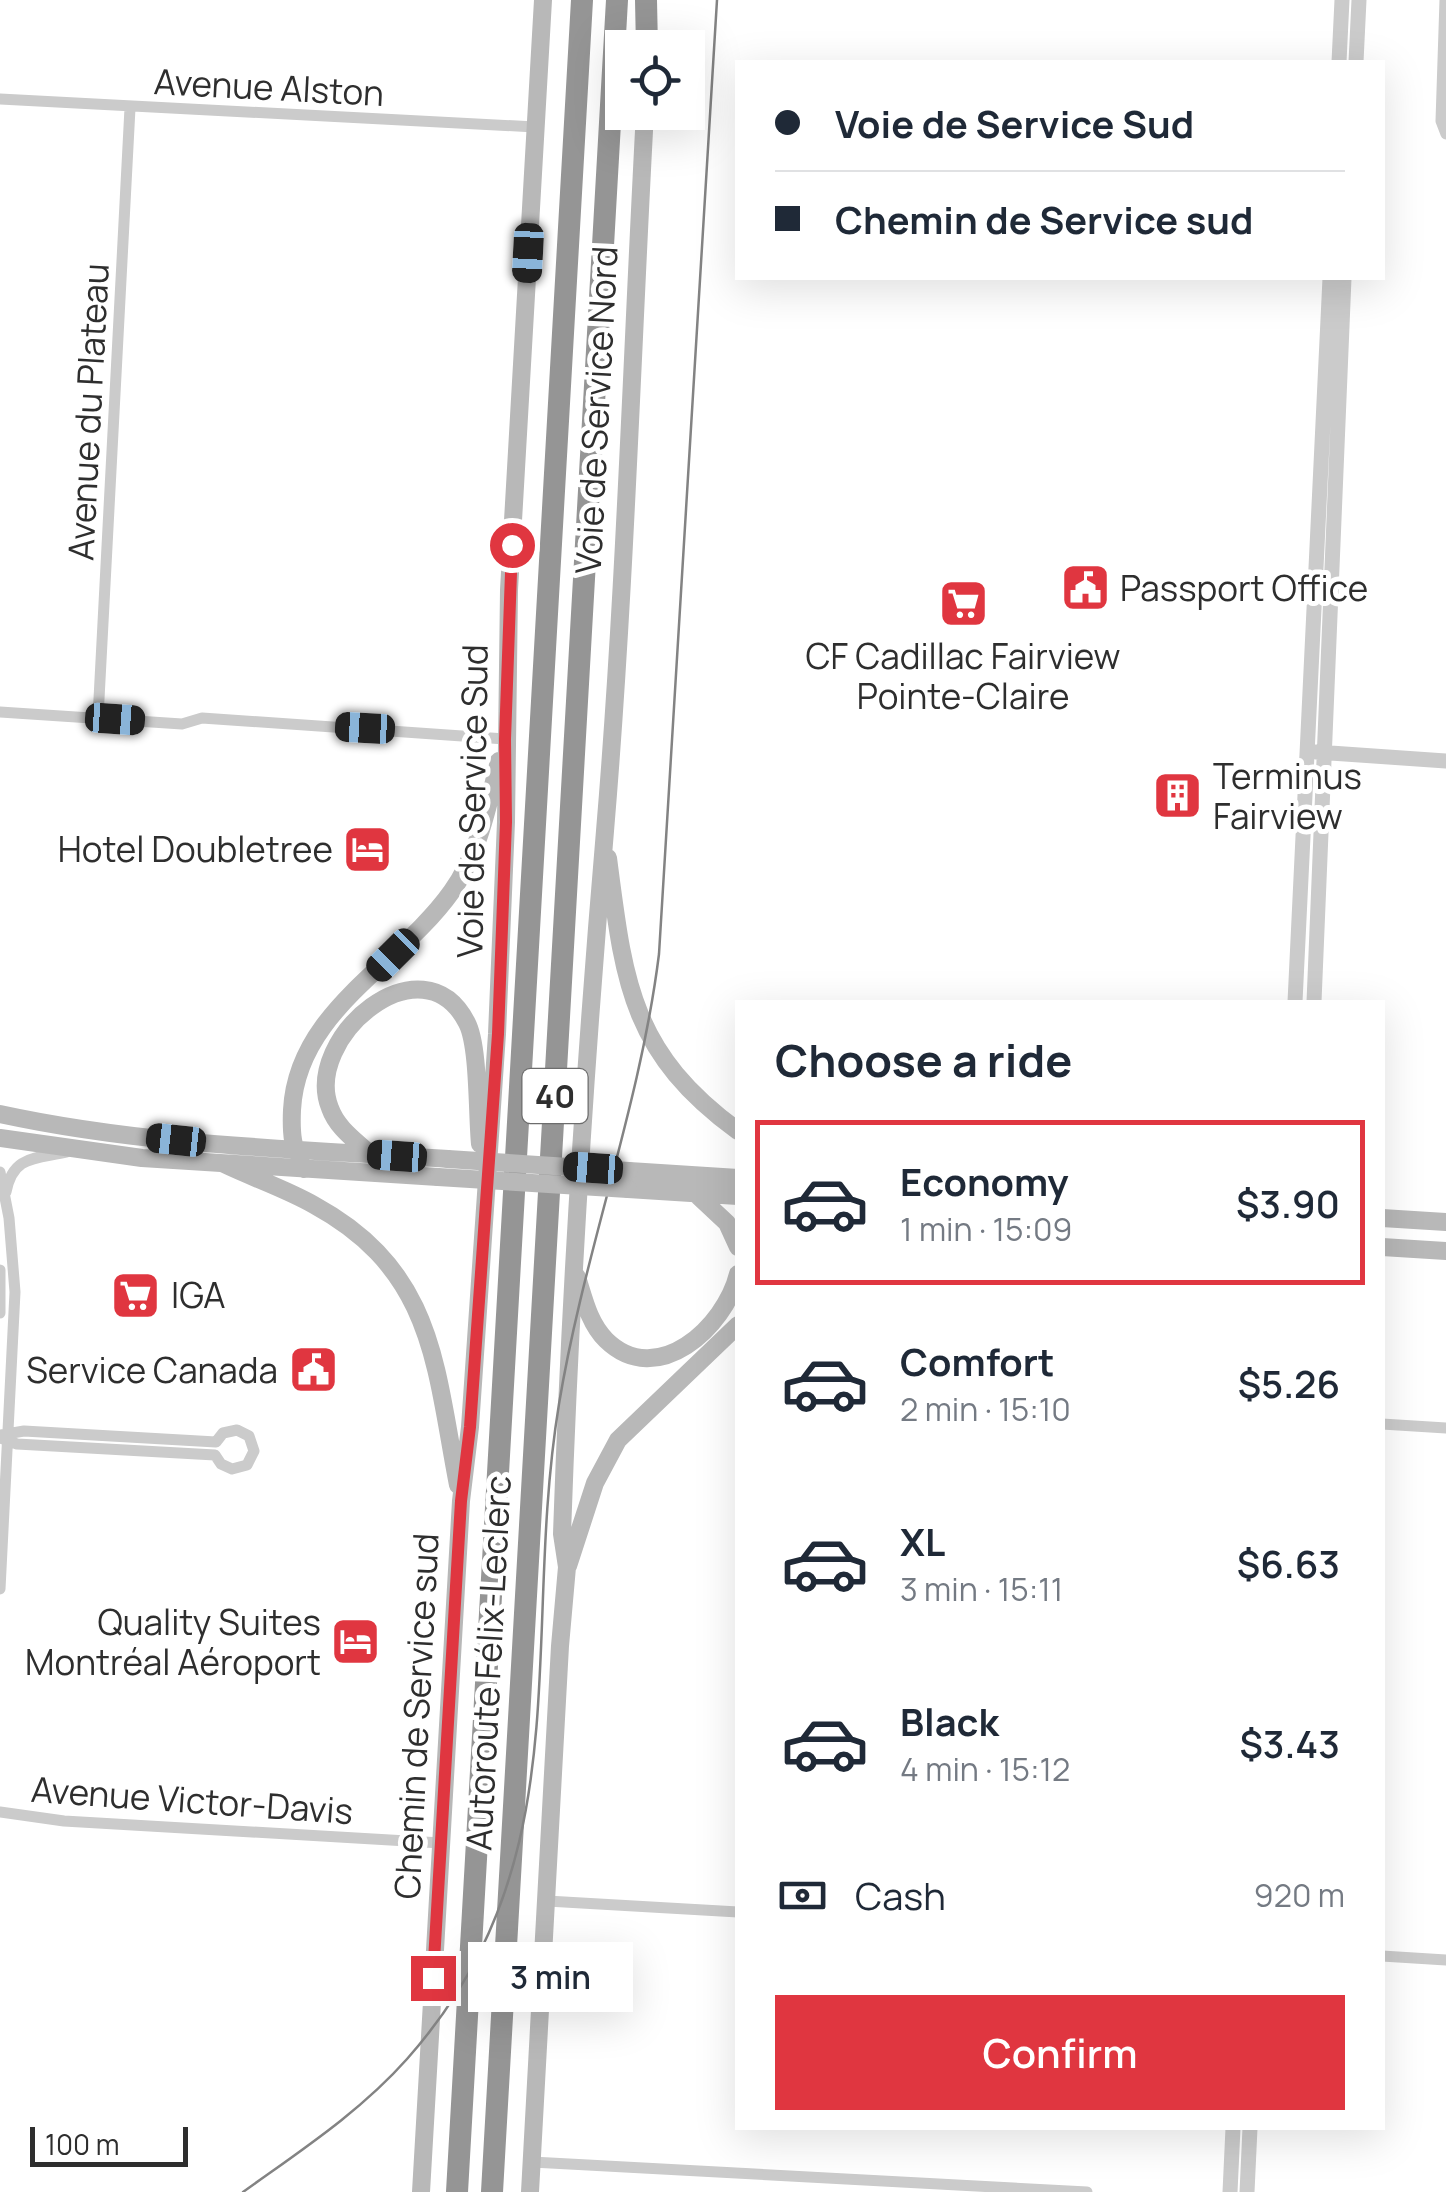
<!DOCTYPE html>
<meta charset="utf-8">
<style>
body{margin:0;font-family:Manrope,sans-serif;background:#f6f6f7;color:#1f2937;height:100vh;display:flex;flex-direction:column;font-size:38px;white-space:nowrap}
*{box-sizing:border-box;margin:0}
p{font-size:32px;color:#747a83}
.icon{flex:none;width:55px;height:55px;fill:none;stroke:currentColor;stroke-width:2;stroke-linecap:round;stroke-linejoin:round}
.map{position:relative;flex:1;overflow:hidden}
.drawer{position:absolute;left:735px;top:1000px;width:650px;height:1130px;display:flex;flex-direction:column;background:#fff;border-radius:0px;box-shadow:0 10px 40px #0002}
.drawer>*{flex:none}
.hud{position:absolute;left:735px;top:60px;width:650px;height:220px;border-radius:0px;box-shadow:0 10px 40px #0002;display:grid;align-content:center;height:220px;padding:0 40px;background:#fff}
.fabs{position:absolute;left:605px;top:30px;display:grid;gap:20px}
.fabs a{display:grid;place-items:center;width:100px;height:100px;border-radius:0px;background:#fff;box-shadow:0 10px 40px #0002;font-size:50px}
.scale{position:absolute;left:30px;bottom:25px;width:158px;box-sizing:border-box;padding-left:10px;border:5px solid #2e2e2e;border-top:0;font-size:28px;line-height:35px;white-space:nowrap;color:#2e2e2e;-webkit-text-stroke:8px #fff;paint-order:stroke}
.end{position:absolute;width:45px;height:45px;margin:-22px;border:12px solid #e03640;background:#fff;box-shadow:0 0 0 5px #fff}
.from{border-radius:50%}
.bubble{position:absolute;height:70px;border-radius:0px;background:#fff;box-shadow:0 10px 40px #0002;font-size:32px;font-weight:600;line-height:70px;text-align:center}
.car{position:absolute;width:30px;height:60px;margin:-30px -15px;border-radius:12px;box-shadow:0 0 8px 2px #0007;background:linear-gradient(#222 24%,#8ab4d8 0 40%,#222 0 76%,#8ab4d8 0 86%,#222 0)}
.hud b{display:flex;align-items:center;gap:35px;height:95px;font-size:38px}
.hud b+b{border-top:2px solid #e0e1e3}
.hud i{width:25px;height:25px;background:#1f2937}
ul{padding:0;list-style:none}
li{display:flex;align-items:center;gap:30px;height:165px;margin:0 20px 15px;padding:0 20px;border:5px solid transparent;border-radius:0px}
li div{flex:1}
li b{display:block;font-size:38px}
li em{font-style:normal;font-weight:600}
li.on{border-color:#e03640}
li>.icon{width:90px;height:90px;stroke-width:1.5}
h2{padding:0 40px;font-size:45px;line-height:120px}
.pay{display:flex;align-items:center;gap:25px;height:110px;padding:0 40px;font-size:38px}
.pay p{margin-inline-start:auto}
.button{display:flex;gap:20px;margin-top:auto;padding:20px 40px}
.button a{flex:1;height:115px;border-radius:0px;background:#e03640;color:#fff;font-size:40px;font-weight:600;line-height:115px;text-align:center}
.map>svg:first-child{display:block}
</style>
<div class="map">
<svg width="1446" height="2192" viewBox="0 0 1446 2192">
<rect width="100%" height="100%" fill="#fff"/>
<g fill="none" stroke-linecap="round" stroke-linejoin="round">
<path stroke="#cbcbcb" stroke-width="11" d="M1445,0l-4,121 5,13
M0,99l535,28
M0,712l182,12 20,-6 303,21
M98,718l32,-610
M0,1172l9,46 6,74 -15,297
M6,1192c7,-37 29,-33 61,-40
M0,1270v43
M1382,1424l64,4
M0,1435l24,-4 192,11 7,-9 14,-3 12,6 5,15 -7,14 -15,4 -11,-5 -6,-9 -198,-11 -17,-6
M0,1812l64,9 377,22
M547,1901l191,11
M1382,1956l64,4
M532,2162l555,30"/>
<path stroke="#cbcbcb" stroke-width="15" d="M1339,62l3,-62
M1356,62l3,-62
M1316,752l130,9
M1295,1002l35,-724
M1314,1002l30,-724
M1230,2192l3,-64
M1247,2192l3,-64"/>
<path stroke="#b8b8b8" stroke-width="18" d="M608,858c16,123 22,194 130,273
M0,1114c147,32 299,35 448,45
M0,1138l142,20 296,19
M370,1154c-15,-14 -33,-26 -40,-46 -28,-70 93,-172 137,-85 12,23 10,91 13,121
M224,1164c29,14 62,25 90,41 121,66 121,162 144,280
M304,1169c-12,-20 -13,-36 -12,-59 5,-100 108,-145 160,-219 27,-38 36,-86 47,-130
M629,1171l109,7
M628,1189l110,7
M696,1194l31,29 11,24
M1382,1218l64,4
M1382,1247l64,4
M577,1277c7,22 12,46 29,63 51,50 119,-13 132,-66
M568,1566l27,-83 23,-43 120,-115
M421,2192l40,-691 9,-74 27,-393 9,-212 3,-232 34,-590
M530,2192l30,-546 7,-79 -5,-33c8,-234 23,-469 43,-703 20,-238 27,-479 40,-719"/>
<path stroke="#959595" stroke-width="22" d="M646,0l1,48
M457,2192l125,-2192
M492,2192l125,-2192"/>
<path stroke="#838383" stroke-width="2.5" d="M243,2192c57,-41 117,-80 164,-133 177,-200 113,-418 152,-655 25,-152 81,-297 100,-450l58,-954"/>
<path stroke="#b8b8b8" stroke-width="18" d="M448,1159l181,12
M438,1177l190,12"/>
</g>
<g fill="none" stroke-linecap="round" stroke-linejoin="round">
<path stroke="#e03640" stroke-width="12" d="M433,1978l28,-477 9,-74 28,-393 8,-212 -1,-83 7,-194"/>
</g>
<defs>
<symbol id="civic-square" viewBox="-11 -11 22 22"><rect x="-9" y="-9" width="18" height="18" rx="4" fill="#e03640" stroke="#fff"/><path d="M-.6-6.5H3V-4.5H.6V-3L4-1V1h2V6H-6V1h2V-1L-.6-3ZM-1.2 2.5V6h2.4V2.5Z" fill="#fff"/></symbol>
<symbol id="supermarket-square" viewBox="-11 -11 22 22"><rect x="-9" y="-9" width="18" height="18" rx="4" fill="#e03640" stroke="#fff"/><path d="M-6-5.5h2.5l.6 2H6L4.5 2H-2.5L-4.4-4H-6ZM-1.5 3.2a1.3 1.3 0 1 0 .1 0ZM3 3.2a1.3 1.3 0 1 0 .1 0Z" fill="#fff"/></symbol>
<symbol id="building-square" viewBox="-11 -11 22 22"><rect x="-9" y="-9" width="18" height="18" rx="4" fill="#e03640" stroke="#fff"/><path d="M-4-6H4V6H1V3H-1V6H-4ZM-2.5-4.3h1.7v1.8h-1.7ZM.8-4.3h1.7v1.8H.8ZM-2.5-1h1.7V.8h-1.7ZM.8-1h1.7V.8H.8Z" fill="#fff"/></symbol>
<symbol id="hotel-square" viewBox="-11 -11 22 22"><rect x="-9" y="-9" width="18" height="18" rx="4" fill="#e03640" stroke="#fff"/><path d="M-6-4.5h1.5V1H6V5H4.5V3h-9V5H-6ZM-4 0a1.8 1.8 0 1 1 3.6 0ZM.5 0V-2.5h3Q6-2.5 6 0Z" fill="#fff"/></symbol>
</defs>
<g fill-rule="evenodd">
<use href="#civic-square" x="1058" y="560" width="55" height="55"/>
<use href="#supermarket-square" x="936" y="576" width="55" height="55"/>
<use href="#building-square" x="1150" y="768" width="55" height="55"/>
<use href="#hotel-square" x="340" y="822" width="55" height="55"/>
<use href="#supermarket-square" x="108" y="1268" width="55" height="55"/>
<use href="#civic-square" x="286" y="1342" width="55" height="55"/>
<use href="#hotel-square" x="328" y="1614" width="55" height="55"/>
</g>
<g text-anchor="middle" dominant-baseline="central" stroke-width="10" stroke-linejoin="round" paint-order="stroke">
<rect fill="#fff" stroke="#6d6d6d" stroke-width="2.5" x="522.5" y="1069" width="65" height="54" rx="8"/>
<g font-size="32" font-weight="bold" fill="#2e2e2e">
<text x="555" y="1096">40</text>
</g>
<g font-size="35" fill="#2e2e2e" stroke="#fff">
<text transform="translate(269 87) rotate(3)">Avenue Alston</text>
<text transform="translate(596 410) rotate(-87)">Voie de Service Nord</text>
<text transform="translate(88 412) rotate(-87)">Avenue du Plateau</text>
<text transform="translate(472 801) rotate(-89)">Voie de Service Sud</text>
<text transform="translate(488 1663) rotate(-87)">Autoroute Félix-Leclerc</text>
<text transform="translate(416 1716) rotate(-87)">Chemin de Service sud</text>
<text transform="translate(192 1800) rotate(4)">Avenue Victor-Davis</text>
</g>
<g font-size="35" fill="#2e2e2e" stroke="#fff" text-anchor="start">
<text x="1120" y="588">Passport Office</text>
<text x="963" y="656" text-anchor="middle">CF Cadillac Fairview<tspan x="963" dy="40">Pointe-Claire</tspan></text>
<text x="1213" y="776">Terminus<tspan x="1213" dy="40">Fairview</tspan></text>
<text x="333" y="849" text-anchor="end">Hotel Doubletree</text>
<text x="171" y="1295">IGA</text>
<text x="278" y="1370" text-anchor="end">Service Canada</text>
<text x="321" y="1622" text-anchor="end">Quality Suites<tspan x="321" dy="40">Montréal Aéroport</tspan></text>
</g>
</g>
</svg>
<div class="fabs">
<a><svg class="icon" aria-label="locate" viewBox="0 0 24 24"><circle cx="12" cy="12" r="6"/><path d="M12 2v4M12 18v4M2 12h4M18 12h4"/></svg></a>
</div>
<div class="scale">100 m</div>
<i class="end from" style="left:512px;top:545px"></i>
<i class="end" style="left:433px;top:1978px"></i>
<div class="bubble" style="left:468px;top:1942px;width:165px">3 min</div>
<i class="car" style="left:528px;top:253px;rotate:183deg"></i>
<i class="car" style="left:115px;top:719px;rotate:94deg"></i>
<i class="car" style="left:365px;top:728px;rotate:273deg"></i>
<i class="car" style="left:393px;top:955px;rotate:225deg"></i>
<i class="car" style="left:176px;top:1140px;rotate:276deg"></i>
<i class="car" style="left:397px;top:1156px;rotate:274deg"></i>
<i class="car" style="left:593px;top:1168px;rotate:274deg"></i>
<div class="hud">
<b><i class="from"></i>Voie de Service Sud</b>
<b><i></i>Chemin de Service sud</b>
</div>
<section class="drawer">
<h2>Choose a ride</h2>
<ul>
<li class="on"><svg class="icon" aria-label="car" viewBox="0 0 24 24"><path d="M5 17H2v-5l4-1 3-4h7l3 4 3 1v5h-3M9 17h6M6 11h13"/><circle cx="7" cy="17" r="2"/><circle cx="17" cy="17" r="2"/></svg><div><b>Economy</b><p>1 min · 15:09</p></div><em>$3.90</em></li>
<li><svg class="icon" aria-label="car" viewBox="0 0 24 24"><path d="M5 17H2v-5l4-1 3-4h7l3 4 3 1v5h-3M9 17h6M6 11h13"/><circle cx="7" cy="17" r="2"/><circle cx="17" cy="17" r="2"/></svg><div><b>Comfort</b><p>2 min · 15:10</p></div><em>$5.26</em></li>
<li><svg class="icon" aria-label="car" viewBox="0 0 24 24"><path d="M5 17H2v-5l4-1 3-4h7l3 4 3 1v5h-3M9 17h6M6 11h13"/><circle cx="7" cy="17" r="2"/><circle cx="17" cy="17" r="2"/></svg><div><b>XL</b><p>3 min · 15:11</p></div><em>$6.63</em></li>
<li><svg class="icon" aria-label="car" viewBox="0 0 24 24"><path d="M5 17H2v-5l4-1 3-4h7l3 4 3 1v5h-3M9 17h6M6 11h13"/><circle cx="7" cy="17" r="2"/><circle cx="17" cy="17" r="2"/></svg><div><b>Black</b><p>4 min · 15:12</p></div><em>$3.43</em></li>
</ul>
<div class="pay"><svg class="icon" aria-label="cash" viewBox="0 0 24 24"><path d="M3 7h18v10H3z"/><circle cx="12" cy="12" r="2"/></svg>Cash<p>920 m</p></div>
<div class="button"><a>Confirm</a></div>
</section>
</div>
